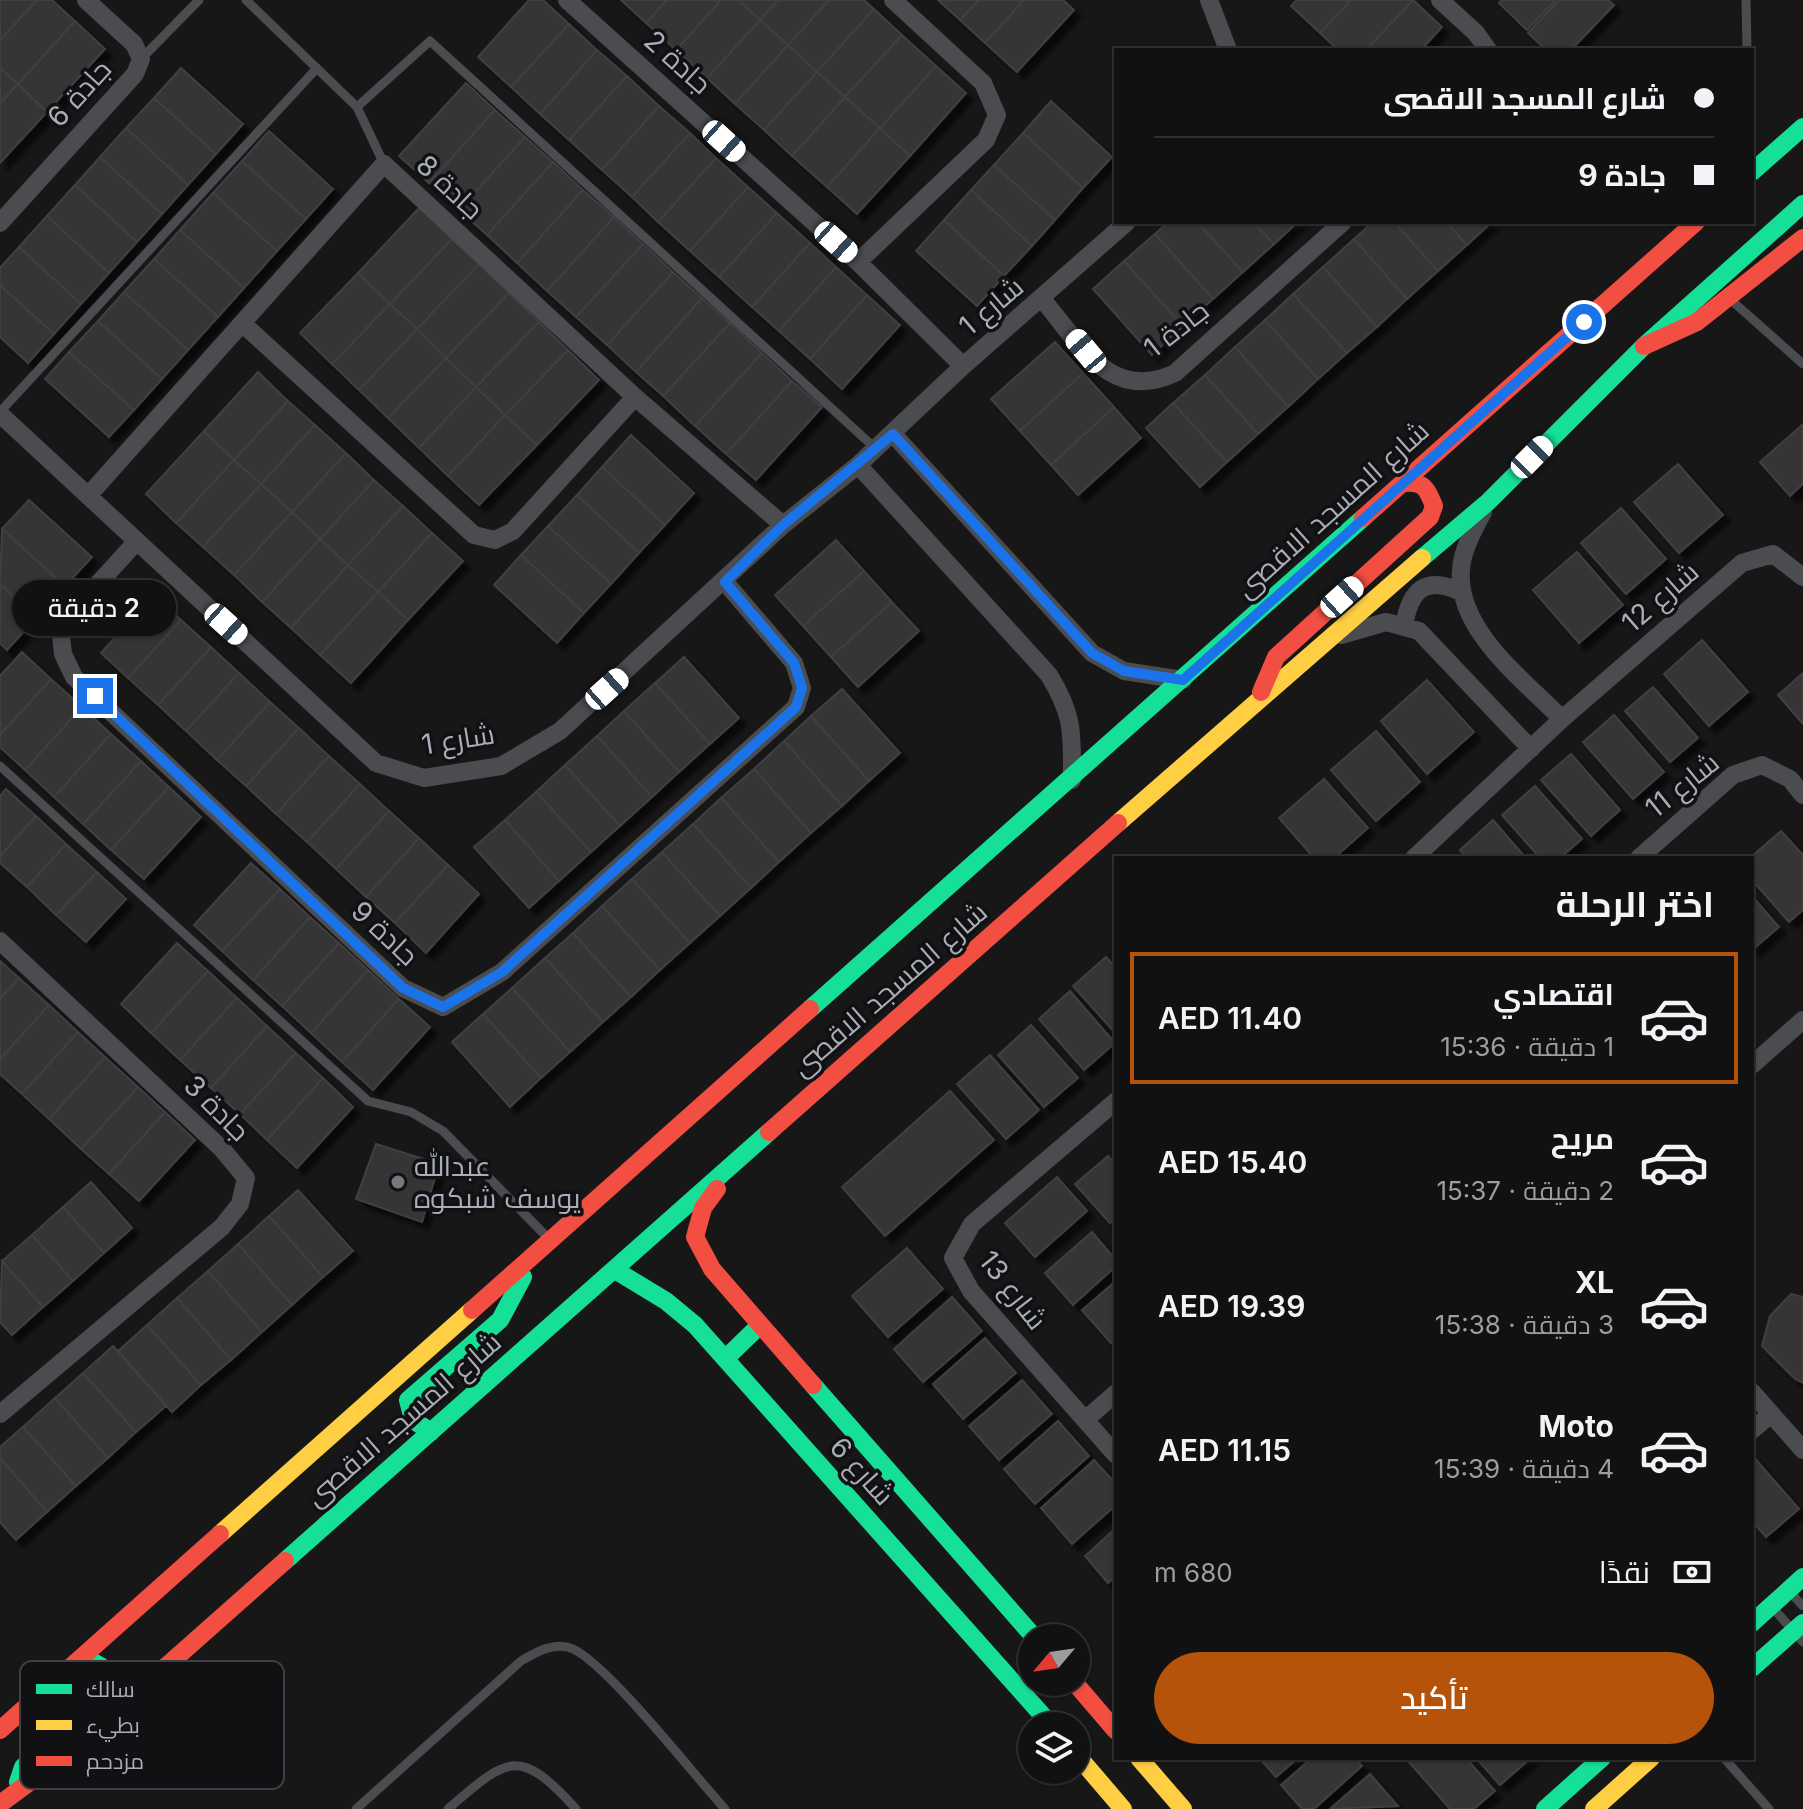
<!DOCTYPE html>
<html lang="ar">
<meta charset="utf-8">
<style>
body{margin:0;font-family:Inter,Cairo,sans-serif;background:#1a1a1a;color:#f1f3f6;direction:rtl;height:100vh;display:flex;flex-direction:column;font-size:30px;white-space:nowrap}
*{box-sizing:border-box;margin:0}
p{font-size:26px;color:#9c9d9f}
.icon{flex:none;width:44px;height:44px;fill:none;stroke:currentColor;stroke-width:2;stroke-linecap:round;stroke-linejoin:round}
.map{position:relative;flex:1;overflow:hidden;direction:ltr}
.details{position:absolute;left:1114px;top:856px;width:640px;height:904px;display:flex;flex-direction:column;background:#111;border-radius:0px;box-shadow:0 2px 6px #0004,0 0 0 2px #303131;direction:rtl}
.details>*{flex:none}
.hud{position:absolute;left:1114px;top:48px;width:640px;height:176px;border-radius:0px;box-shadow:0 2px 6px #0004,0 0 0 2px #303131;direction:rtl;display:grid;align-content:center;height:176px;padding:0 40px;background:#111}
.needle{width:52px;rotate:241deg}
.buttons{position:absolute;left:1018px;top:1624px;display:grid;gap:16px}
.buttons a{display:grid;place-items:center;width:72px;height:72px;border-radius:50%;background:#111;box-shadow:0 2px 6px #0004,0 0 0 2px #303131;font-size:40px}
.end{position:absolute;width:36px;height:36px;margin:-18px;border:10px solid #1a73e8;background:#fff;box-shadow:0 0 0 4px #fff}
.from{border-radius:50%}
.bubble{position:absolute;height:56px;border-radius:28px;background:#111;box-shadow:0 2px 6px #0004,0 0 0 2px #303131;font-size:26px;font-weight:600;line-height:56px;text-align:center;direction:rtl}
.car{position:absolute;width:24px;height:48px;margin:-24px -12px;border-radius:10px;box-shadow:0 0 6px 2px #0007;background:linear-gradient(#fff 24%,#345 0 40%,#fff 0 76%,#345 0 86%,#fff 0)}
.hud b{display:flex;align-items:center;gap:28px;height:76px;font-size:30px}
.hud b+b{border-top:2px solid #303131}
.hud i{width:20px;height:20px;background:#f1f3f6}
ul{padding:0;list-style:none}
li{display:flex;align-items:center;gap:24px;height:132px;margin:0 16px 12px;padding:0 24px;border:4px solid transparent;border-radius:0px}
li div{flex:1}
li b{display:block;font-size:30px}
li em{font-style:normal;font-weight:600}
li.selected{border-color:#b45309}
li>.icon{width:72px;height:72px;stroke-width:1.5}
h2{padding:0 40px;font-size:36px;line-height:96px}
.pay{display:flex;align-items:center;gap:20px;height:88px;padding:0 40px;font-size:30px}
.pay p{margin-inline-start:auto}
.primary-button{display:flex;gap:16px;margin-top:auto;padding:16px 40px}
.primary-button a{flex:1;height:92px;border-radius:48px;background:#b45309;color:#fff;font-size:32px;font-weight:600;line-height:92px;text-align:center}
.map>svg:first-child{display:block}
</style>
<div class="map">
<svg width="1803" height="1809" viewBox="0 0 1803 1809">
<defs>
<filter id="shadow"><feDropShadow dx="7" dy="7" stdDeviation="2" flood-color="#0009"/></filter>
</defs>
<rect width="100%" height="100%" fill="#171717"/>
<path fill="#353536" stroke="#3f4043" stroke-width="2" filter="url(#shadow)" d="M0,0h37l-37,40z
M37,0h15l23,21 -57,63 -18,-16v-28z
M529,0h14l26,24 -58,63 -33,-30z
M621,0h46l-21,23z
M667,0h54l-45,50 -30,-27z
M721,0h18l21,20 -53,58 -31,-28z
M739,0h39l-18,20z
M778,0h51l-41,45 -28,-25z
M829,0h35l10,9 -57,63 -29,-27z
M938,0h41l-19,20z
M979,0h45l-39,43 -25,-23z
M1024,0h39l11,10 -57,62 -32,-29z
M1297,0h54l-31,33 -29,-27z
M1351,0h62l-47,50h-28l-18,-17z
M1413,0l29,27 -21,23h-55z
M1502,0h54l-29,30 -28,-27z
M1559,0h49l6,5 -43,45h-25l-18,-17z
M874,9l28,26 -57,62 -28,-25z
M760,20l28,25 -53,59 -28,-26z
M75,21l30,28 -58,63 -29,-28z
M569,24l28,26 -57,64 -29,-27z
M902,35l34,31 -56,62 -35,-31z
M788,45l29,27 -53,58 -29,-26z
M597,50l30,26 -58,64 -29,-26z
M936,66l30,27 -56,63 -30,-28z
M0,68l18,16 -18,19z
M181,68l62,56 -27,30 -62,-56z
M817,72l28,25 -53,59 -28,-26z
M627,76l32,30 -57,64 -33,-30z
M466,83l29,27 -66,73 -30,-27z
M18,84l29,28 -47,51v-60z
M845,97l35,31 -53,59 -35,-31z
M154,98l62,56 -28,31 -62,-57z
M1051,101l61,56 -29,31 -60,-55z
M659,106l31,27 -58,64 -30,-27z
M495,110l30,27 -66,73 -30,-27z
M126,128l62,57 -26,29 -62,-57z
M880,128l30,28 -53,58 -30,-27z
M269,131l64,58 -27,30 -64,-58z
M690,133l26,25 -58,64 -26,-25z
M1023,133l60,55 -28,32 -61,-55z
M525,137l28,25 -66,73 -28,-25z
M100,157l62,57 -25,28 -62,-57z
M716,158l32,29 -58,64 -32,-29z
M242,161l64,58 -29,32 -64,-58z
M553,162l30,28 -66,73 -30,-28z
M994,165l61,55 -23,26 -61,-56z
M75,185l62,57 -28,31 -62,-57z
M748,187l29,26 -58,64 -29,-26z
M583,190l31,27 -67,74 -30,-28z
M971,190l61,56 -28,30 -60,-56z
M213,193l64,58 -33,37 -64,-58z
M420,207l32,32 -62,65 -32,-31z
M777,213l33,30 -58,64 -33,-30z
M47,216l62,57 -28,31 -62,-57z
M614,217l29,27 -67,73 -29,-26z
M944,220l60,56 -27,30 -61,-55z
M1168,222h29l46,50 -30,27 -58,-65z
M1197,222h56l21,22 -31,28z
M1253,222h45l-24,22z
M1373,222h21l44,49 -31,28 -53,-60z
M1394,222h52l21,23 -29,26z
M1446,222h46l-25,23z
M180,230l64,58 -26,29 -64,-58z
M1155,234l58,65 -30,27 -59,-65z
M452,239l27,25 -62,65 -27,-25z
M1354,239l53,60 -30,28 -54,-60z
M810,243l26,24 -57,64 -27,-24z
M643,244l30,28 -66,73 -31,-28z
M19,247l62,57 -27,30 -54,-49v-17z
M154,259l64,58 -30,33 -64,-58z
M1124,261l59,65 -31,29 -59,-66z
M479,264l30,29 -63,65 -29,-29z
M836,267l31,28 -57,64 -31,-28z
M1323,267l54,60 -30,26 -54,-59z
M673,272l29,26 -66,74 -29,-27z
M358,273l32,31 -58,60 -32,-31z
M0,285l54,49 -26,29 -28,-26z
M124,292l64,58 -26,29 -64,-58z
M509,293l30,29 -63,65 -30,-29z
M1293,294l54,59 -29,26 -53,-59z
M867,295l33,30 -58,64 -32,-30z
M702,298l28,25 -67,73 -27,-24z
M390,304l27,25 -58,61 -27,-26z
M1265,320l53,59 -30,28 -53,-60z
M98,321l64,58 -28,31 -65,-58z
M539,322l29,28 -63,65 -29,-28z
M730,323l32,30 -67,73 -32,-30z
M417,329l29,29 -58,60 -29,-28z
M1055,342l28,31 -63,58 -29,-32z
M1235,347l53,60 -30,27 -53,-59z
M568,350l31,30 -62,65 -32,-30z
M69,352l65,58 -25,27 -64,-58z
M762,353l30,28 -66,73 -31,-28z
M446,358l30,29 -57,61 -31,-30z
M258,372l30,29 -54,59 -30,-29z
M1083,373l31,34 -63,58 -31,-34z
M1205,375l53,59 -31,28 -54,-59z
M792,381l30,26 -66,73 -30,-26z
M476,387l29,28 -57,61 -29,-28z
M288,401l27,24 -54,59 -27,-24z
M1173,403l54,59 -27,25 -54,-59z
M1114,407l27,31 -63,57 -27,-30z
M505,415l32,30 -58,60 -31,-29z
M1803,424v60l-13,12 -30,-34z
M315,425l31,28 -54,59 -31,-28z
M204,431l30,29 -58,63 -30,-29z
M631,435l63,58 -29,32 -63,-58z
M346,453l28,27 -54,59 -28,-27z
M234,460l27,24 -58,63 -27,-24z
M1678,464l45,51 -44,38 -45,-51z
M602,467l63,58 -26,28 -62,-58z
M374,480l29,26 -55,59 -28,-26z
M261,484l31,28 -58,63 -31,-28z
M577,495l62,58 -28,31 -63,-58z
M29,500l63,57 -27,29 -63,-57z
M403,506l29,27 -54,59 -30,-27z
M1621,508l45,51 -40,35 -45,-51z
M292,512l28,27 -58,63 -28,-27z
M548,526l63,58 -27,29 -63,-58z
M2,529l63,57 -28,31 -37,-33z
M432,533l31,28 -55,59 -30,-28z
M320,539l28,26 -57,63 -29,-26z
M836,540l28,31 -61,55 -28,-31z
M1577,552l46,53 -44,38 -46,-53z
M521,555l63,58 -27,30 -63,-58z
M348,565l30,27 -58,63 -29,-27z
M864,571l28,31 -61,55 -28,-31z
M0,584l37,33 -30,33 -7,-7z
M378,592l30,28 -57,63 -31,-28z
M154,594l27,26 -53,58 -27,-25z
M892,602l27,29 -61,56 -27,-30z
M181,620l30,27 -53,58 -30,-27z
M1702,640l46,52 -39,34 -45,-52z
M211,647l28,26 -53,58 -28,-26z
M22,652l29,27 -51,56v-59z
M684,657l55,61 -29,26 -55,-61z
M239,673l31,29 -53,58 -31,-29z
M1803,673v51l-25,-29z
M51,679l31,28 -57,63 -25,-23v-12z
M1427,680l47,52 -47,42 -46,-53z
M655,683l55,61 -31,28 -55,-61z
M1653,687l45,51 -28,24 -45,-51z
M842,689l58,64 -31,28 -58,-65z
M270,702l29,26 -53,58 -29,-26z
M82,707l29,27 -57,63 -29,-27z
M624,711l55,61 -27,25 -55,-61z
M1614,715l50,57 -31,27 -50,-57z
M811,716l58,65 -27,25 -58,-65z
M299,728l30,28 -53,58 -30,-28z
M1376,731l44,51 -44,39 -45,-51z
M111,734l30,27 -58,63 -29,-27z
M597,736l55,61 -32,29 -55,-61z
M784,741l58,65 -31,27 -57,-64z
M1571,754l49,56 -29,26 -50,-56z
M329,756l31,28 -53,58 -31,-28z
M141,761l28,26 -58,63 -28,-26z
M565,765l55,61 -29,26 -55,-60z
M754,769l57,64 -32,29 -58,-64z
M1324,779l44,49 -34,30h-20l-35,-40z
M360,784l29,27 -53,58 -29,-27z
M1535,786l47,53 -22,19h-20l-38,-43z
M169,787l32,30 -57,62 -33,-29z
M6,789l30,27 -36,40v-60z
M536,792l55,60 -32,29 -54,-61z
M721,798l58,64 -28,26 -58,-64z
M389,811l30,27 -53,59 -30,-28z
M36,816l30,28 -39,43 -27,-24v-7z
M505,820l54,61 -30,27 -55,-61z
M1493,820l33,38h-59l-7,-8z
M693,824l58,64 -31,28 -58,-64z
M1781,831l22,24v55l-14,12 -37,-42 -2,-22z
M419,838l29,27 -53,58 -29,-26z
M66,844l31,28 -41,43 -29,-28z
M662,852l58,64 -30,27 -58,-64z
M251,863l29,26 -58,62 -28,-26z
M448,865l31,29 -53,59 -31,-30z
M97,872l29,27 -40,43 -30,-27z
M632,879l58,64 -30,27 -58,-64z
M280,889l30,28 -57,63 -31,-29z
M1752,896l27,31 -27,23z
M602,906l58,64 -29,27 -58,-64z
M310,917l29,26 -57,63 -29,-26z
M573,933l58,64 -28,25 -58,-64z
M177,943l31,28 -57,62 -30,-29z
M339,943l29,27 -57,63 -29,-27z
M1106,957l10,11v66l-43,-48z
M545,958l58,64 -33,30 -58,-64z
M0,961l19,17 -19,21z
M368,970l31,29 -57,63 -31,-29z
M208,971l29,27 -57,62 -29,-27z
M19,978l30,27 -49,54v-60z
M512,988l58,64 -29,26 -58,-64z
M1070,991l45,52 -31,27 -45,-51z
M237,998l30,28 -56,62 -31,-28z
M399,999l31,28 -57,63 -31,-28z
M49,1005l29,27 -56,62 -22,-20v-15z
M483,1014l58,64 -31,29 -58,-65z
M1031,1025l47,53 -34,29 -46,-52z
M267,1026l29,27 -56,61 -29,-26z
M78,1032l27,25 -56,62 -27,-25z
M296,1053l27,25 -56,62 -27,-26z
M990,1055l49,55 -33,29 -49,-55z
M105,1057l33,30 -57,62 -32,-30z
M323,1078l30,29 -56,61 -30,-28z
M138,1087l27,25 -56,62 -28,-25z
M950,1091l44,49 -109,96 -43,-49z
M165,1112l30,28 -56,61 -30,-27z
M376,1144l63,20 -17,58 -66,-23z
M1108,1156l8,9v53l-6,5 -35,-39z
M1057,1177l30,34 -52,46 -30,-34z
M91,1182l41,46 -28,25 -41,-46z
M298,1190l55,61 -30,26 -54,-61z
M63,1207l41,46 -31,28 -41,-46z
M269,1216l54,61 -31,28 -54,-61z
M1092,1232l24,28v6l-43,39 -28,-32z
M32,1235l41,46 -30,26 -41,-46z
M238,1244l54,61 -30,27 -54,-61z
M907,1248l36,41 -55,48 -36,-41z
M2,1261l41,46 -31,28 -12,-13z
M208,1271l54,61 -31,28 -54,-62z
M1116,1281v58l-5,4 -29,-33z
M1791,1294l12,3v86l-8,-4 -33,-33 8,-30z
M952,1297l30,34 -59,51 -29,-33z
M177,1298l54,62 -30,25 -54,-60z
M147,1325l54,60 -29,27 -54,-61z
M985,1338l31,35 -53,46 -30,-35z
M113,1346l53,60 -30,26 -53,-59z
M83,1373l53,59 -28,26 -53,-60z
M1022,1380l30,34 -53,46 -30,-34z
M55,1398l53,60 -32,28 -53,-59z
M1058,1421l31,35 -54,48 -31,-35z
M23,1427l53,59 -29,26 -47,-54v-11z
M1752,1455l47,54 -33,28 -14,-16z
M0,1458l47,54 -31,28 -16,-18z
M1094,1460l22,24v21l-44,39 -31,-36z
M1116,1528v48l-8,7 -23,-27z
M1259,1758h39l-22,19z
M1312,1758h43l7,8 -48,43h-12l-21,-24z
M1412,1758h54l29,33 -21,18h-24l-42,-48z
M1476,1758h55l-31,27z
M1370,1774l28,32 -68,3z"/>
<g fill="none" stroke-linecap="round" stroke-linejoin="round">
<path stroke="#4b4c50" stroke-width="9" d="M246,0l111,107 27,57
M1746,0l1,50
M141,59l58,-59
M357,107l73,-66 446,408
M1731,300l72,64
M0,412l317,-344
M0,766l368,335 43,11 32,19 107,109
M1789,1591l14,15
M1773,1608l30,34
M1724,1758l45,51
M356,1809l165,-148c15,-9 34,-20 52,-12 35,16 121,126 152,160
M448,1809c60,-52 71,-63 128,0"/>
<path stroke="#4b4c50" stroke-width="18" d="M567,0l291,262 105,104
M1209,0l19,50
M1440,0l36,33 12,17
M0,223l135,-149 6,-15 -7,-15 -48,-44
M858,262l128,-122 11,-25 -14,-32 -90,-83
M1042,299c37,43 68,105 133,74l168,-151
M243,324l231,211 21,5 18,-9 122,-134
M0,414l376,349 48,15 77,-12 59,-35 223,-206 75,-60 105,-99 164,-144
M893,434l199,219 32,18 59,9
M858,465l191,210c25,41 23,58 23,105
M88,496l296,-332 251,233 148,128
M1483,512c-9,17 -21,38 -22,58 -5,60 63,110 101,149
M136,542l-76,84 3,28 11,23 329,311 40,19 59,-35 294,-265 6,-19 -8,-25 -69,-81
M1404,626c6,-36 21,-51 57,-34
M1341,635l45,-13 33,9 112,118
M1414,858l148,-139 180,-156 31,-9 30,23
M1639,858l94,-83 29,-10 28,14 13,16
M0,941l222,208 24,29 -6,26 -18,23 -222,187
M1752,1065l51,-45
M1116,1101l-144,123 -19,34 18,33 145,164
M1752,1392l51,58
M1085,1420l31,-27
M1752,1430l19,-16"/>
<path stroke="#16e098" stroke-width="18" d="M1752,172l51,-45
M1422,558l66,-56 156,-156 159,-142
M810,1009l553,-491
M615,1270l51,31 29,24 357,401
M725,1359l35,-34
M813,1385l222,253
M431,1432l-18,-12 -5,-20 92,-80 23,-43
M285,1561l484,-429
M1752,1623l51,-46
M1752,1668l51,-45
M18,1782l5,-15 79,-74 3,-11 -3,-15 -17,-10
M1545,1809l57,-51"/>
<path stroke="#ffcf43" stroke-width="18" d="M1118,823l304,-265
M220,1534l252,-224
M1076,1754l47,55
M1139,1758l44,51
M1594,1809l57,-51"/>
<path stroke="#f24e42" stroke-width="18" d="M1644,346l53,-24 106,-84
M1363,518l333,-296
M1261,692l15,-35 154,-140 4,-11c-7,-17 -10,-25 -30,-23
M769,1132l349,-309
M717,1189l-14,19 -8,29 17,32 101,116
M472,1310l338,-301
M1074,1682l42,49
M0,1730l220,-196
M0,1804l65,-48 220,-195"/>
</g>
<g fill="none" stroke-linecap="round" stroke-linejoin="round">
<path stroke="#1a73e8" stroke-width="10" d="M95,696l308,292 40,19 59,-35 294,-265 6,-19 -8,-25 -69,-81 58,-57 110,-91 199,219 32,18 59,9 401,-358"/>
</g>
<circle fill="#757880" stroke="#111113" stroke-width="3" cx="398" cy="1182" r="8"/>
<g text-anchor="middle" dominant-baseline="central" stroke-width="7" stroke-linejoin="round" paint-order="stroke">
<g font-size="28" fill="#a8adb8" stroke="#111113">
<text transform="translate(678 62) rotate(42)">جادة 2</text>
<text transform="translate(79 93) rotate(-48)">جادة 6</text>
<text transform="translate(450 187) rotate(43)">جادة 8</text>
<text transform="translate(991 306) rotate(-40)">شارع 1</text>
<text transform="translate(1176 329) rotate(-38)">جادة 1</text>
<text transform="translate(1332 509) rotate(-42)">شارع المسجد الاقصى</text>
<text transform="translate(1660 597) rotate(-41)">شارع 12</text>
<text transform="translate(458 739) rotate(-9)">شارع 1</text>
<text transform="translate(1682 785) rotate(-39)">شارع 11</text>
<text transform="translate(385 933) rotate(43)">جادة 9</text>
<text transform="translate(889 989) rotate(-41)">شارع المسجد الاقصى</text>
<text transform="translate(217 1108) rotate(45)">جادة 3</text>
<text transform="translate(1013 1290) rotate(52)">شارع 13</text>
<text transform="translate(403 1419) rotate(-41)">شارع المسجد الاقصى</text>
<text transform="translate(862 1471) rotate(48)">شارع 6</text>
</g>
<g font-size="28" fill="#a8adb8" stroke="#111113" text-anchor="start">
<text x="414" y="1166">عبدالله<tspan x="414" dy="32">يوسف شبكوه</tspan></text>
</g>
</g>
<rect x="20" y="1661" width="264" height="128" rx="12" fill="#111113" stroke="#3e4045" stroke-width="2"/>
<rect x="36" y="1684" width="36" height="10" fill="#16e098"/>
<rect x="36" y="1720" width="36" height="10" fill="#ffcf43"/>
<rect x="36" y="1756" width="36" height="10" fill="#f24e42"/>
<g font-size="22" fill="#a8adb8">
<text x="86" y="1697">سالك</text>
<text x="86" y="1733">بطيء</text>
<text x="86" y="1769">مزدحم</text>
</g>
</svg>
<div class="buttons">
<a><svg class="needle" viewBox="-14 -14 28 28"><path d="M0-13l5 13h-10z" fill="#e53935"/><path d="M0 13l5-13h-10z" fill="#9c9d9f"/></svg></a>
<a><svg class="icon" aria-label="layers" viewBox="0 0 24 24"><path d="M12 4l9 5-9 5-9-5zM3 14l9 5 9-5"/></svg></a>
</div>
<i class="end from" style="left:1584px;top:322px"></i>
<i class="end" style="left:95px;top:696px"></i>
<div class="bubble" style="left:12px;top:580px;width:164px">2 دقيقة</div>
<i class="car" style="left:724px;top:141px;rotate:132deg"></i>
<i class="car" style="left:836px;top:242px;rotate:132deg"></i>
<i class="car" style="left:1086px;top:351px;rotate:320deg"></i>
<i class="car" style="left:1532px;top:457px;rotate:45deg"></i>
<i class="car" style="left:1342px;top:597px;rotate:48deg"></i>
<i class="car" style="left:226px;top:624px;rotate:132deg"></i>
<i class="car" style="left:607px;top:689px;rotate:48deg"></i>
<div class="hud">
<b><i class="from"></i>شارع المسجد الاقصى</b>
<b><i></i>جادة 9</b>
</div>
<section class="details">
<h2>اختر الرحلة</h2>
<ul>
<li class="selected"><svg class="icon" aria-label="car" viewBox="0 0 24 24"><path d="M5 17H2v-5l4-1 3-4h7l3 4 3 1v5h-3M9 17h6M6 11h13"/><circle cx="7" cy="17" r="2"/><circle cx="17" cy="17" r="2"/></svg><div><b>اقتصادي</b><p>1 دقيقة · 15:36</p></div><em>AED 11.40</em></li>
<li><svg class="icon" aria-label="car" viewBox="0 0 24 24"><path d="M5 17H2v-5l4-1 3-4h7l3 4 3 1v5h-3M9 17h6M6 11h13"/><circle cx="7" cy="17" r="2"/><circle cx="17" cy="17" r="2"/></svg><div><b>مريح</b><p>2 دقيقة · 15:37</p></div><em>AED 15.40</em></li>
<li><svg class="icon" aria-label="car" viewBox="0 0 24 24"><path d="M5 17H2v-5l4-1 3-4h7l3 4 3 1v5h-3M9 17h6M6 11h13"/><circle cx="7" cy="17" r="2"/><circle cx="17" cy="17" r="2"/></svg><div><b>XL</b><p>3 دقيقة · 15:38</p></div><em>AED 19.39</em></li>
<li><svg class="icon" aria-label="car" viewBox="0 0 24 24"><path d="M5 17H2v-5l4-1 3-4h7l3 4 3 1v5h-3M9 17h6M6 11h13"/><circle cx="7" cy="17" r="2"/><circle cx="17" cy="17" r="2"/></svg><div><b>Moto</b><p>4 دقيقة · 15:39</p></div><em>AED 11.15</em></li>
</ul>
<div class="pay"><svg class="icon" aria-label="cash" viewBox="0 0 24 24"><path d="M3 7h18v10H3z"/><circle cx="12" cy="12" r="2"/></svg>نقدًا<p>680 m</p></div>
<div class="primary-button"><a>تأكيد</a></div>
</section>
</div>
